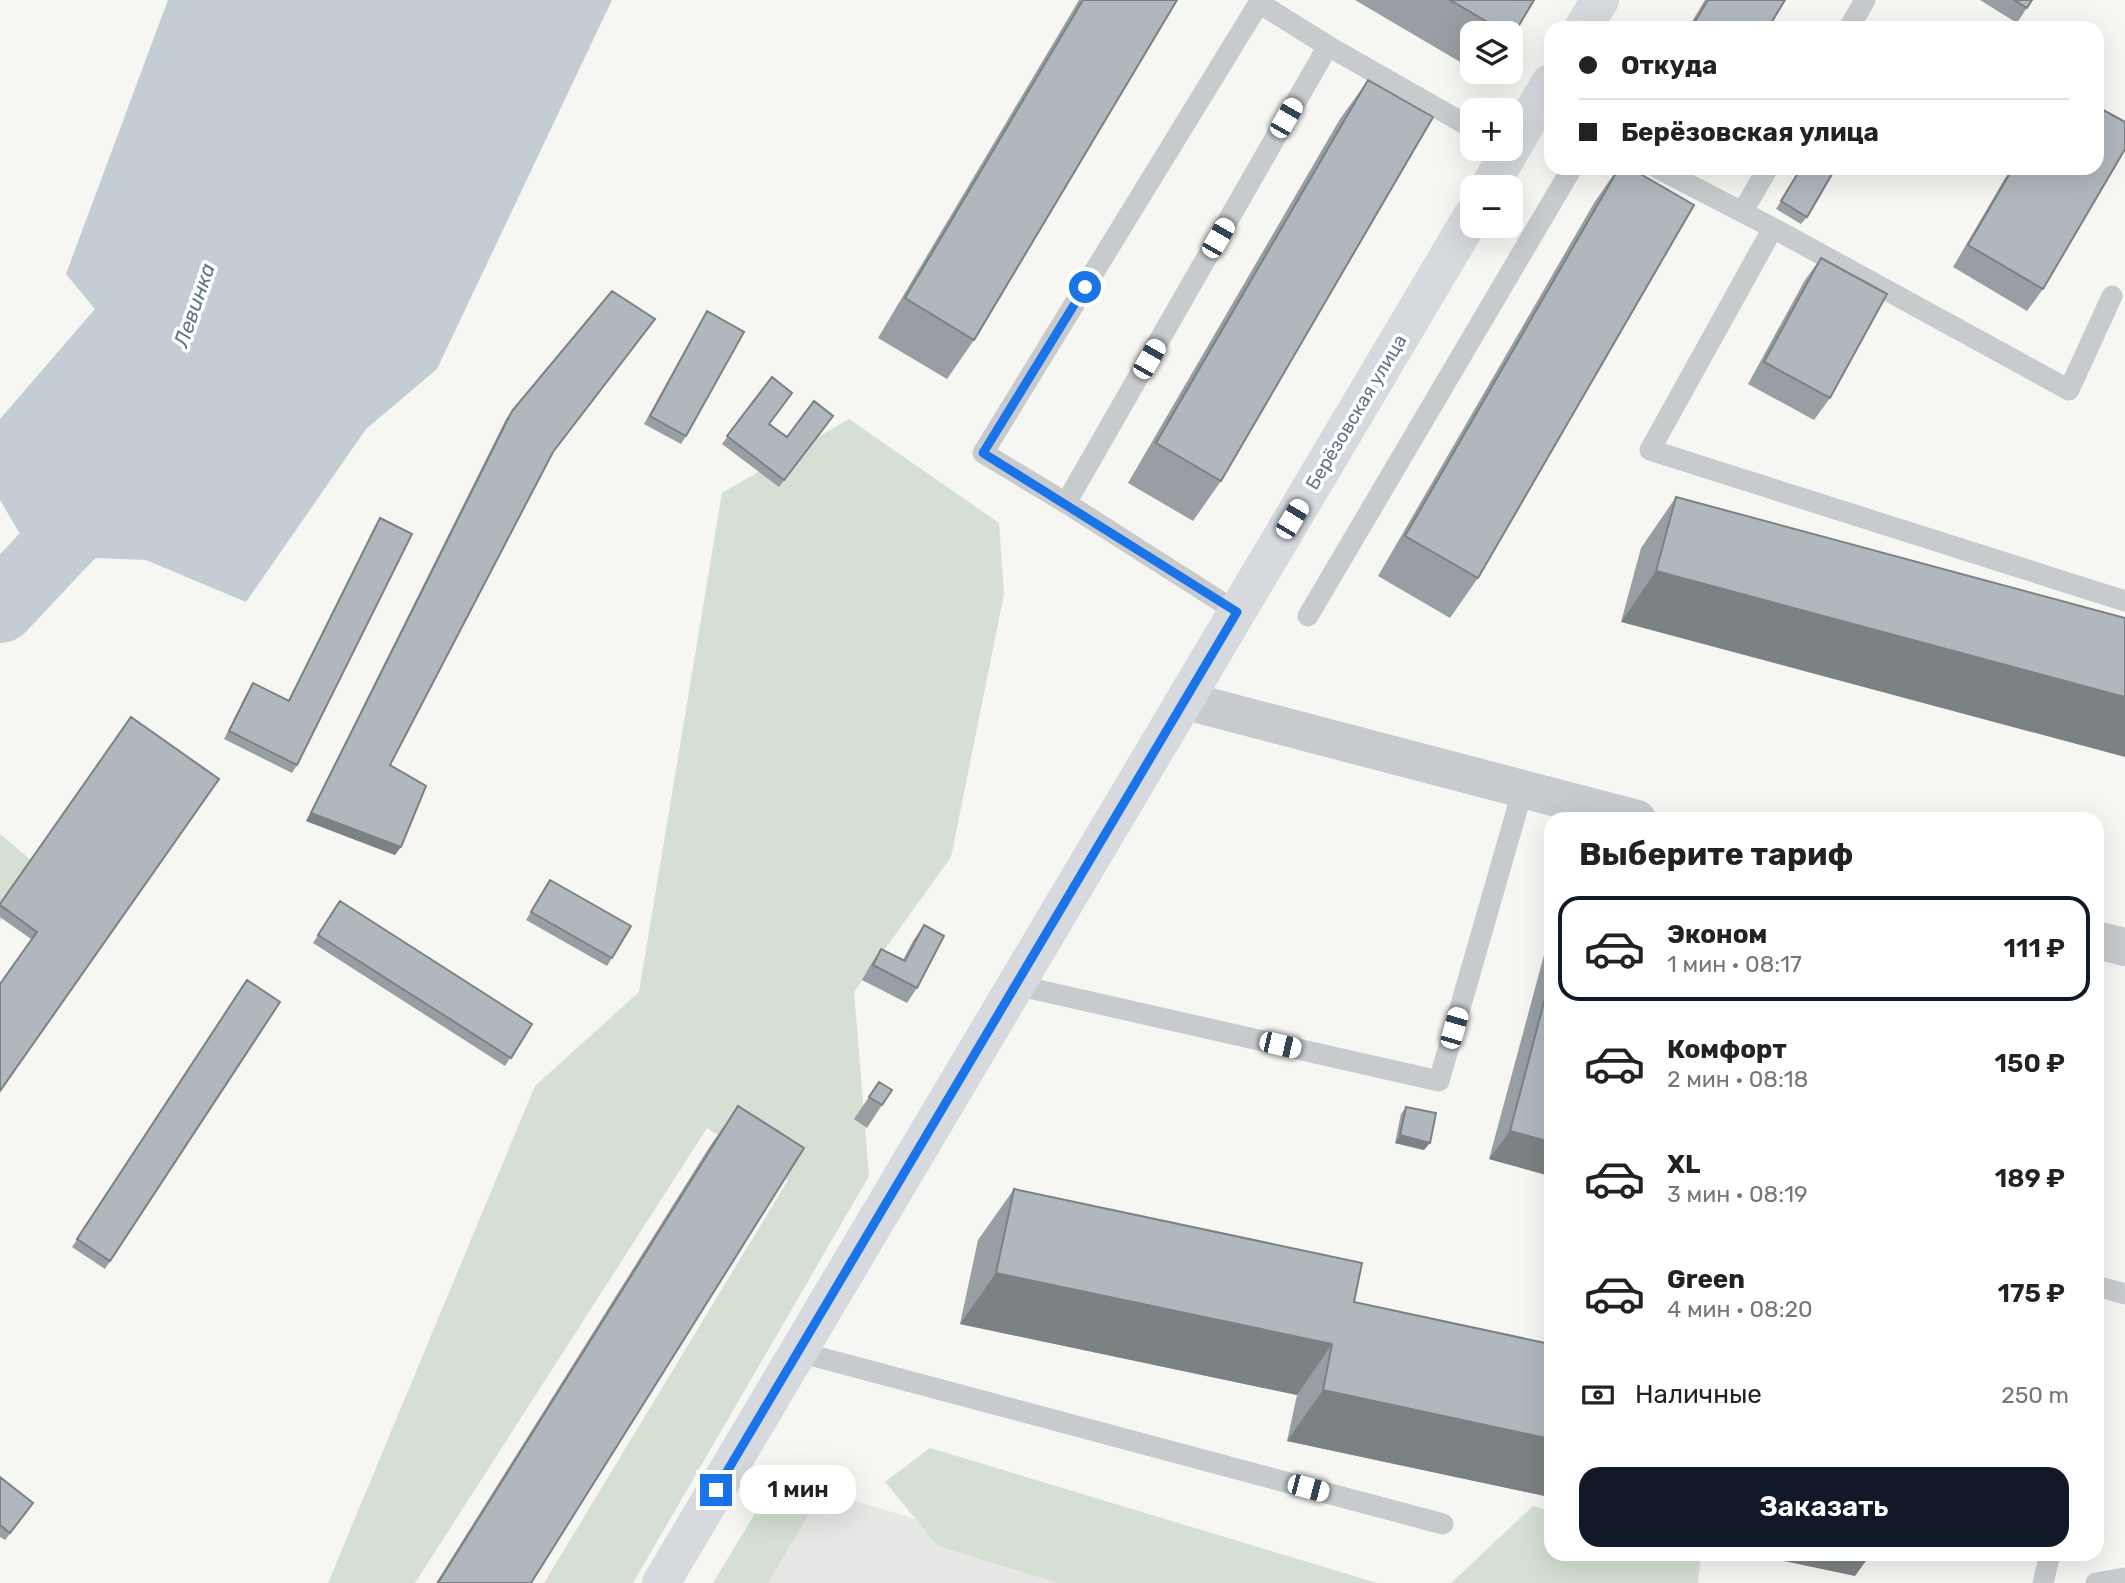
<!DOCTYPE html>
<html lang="ru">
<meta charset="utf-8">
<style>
body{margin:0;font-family:Rubik,sans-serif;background:#f2f2f2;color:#222;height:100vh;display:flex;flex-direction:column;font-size:26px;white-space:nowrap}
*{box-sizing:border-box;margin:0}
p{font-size:23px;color:#767676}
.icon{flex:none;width:38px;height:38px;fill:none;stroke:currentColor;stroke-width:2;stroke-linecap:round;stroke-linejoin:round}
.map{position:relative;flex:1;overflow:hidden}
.sheet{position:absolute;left:1544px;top:812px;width:560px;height:749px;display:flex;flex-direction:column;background:#fff;border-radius:21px;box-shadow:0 7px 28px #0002}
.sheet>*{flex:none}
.top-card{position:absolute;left:1544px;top:21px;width:560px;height:154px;border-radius:21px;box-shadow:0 7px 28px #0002;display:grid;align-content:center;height:154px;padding:0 35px;background:#fff}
.fabs{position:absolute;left:1460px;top:21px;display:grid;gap:14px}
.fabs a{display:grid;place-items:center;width:63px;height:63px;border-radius:14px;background:#fff;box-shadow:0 7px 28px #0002;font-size:35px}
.end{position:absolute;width:32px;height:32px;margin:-16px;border:9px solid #1a73e8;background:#fff;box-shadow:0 0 0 4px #fff}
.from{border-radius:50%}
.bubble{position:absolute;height:49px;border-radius:21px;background:#fff;box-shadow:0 7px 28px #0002;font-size:23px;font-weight:600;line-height:49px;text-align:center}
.car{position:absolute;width:21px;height:42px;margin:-21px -10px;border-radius:9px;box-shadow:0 0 5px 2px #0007;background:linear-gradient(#fff 24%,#345 0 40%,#fff 0 76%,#345 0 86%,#fff 0)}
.top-card b{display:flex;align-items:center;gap:24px;height:66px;font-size:26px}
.top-card b+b{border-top:2px solid #e0e0e0}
.top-card i{width:18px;height:18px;background:#222}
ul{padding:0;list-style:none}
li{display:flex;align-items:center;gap:21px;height:105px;margin:0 14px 10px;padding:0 21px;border:4px solid transparent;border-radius:21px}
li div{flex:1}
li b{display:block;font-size:26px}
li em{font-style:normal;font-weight:600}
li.on{border-color:#111827}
li>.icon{width:63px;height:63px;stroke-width:1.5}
h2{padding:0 35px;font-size:32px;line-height:84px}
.pay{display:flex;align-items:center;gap:18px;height:77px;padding:0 35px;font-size:26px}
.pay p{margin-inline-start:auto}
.primary-button{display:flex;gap:14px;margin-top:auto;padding:14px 35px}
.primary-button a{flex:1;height:80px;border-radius:21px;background:#111827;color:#fff;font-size:28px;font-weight:600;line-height:80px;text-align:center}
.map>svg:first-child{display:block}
</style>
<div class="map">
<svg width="2125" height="1583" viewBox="0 0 2125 1583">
<rect width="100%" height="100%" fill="#f6f6f2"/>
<path fill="#e7e8e6" d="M814,1489l319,94h-378z"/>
<path fill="#d6dfd3" d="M849,419l150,104 5,71 -53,263 -97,135 15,184 -236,407h-89l244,-403 -81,-52 -292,455h-87l207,-497 104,-94 83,-499z
M0,834l39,33 -39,55z
M930,1448l447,135h-319l-120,-37 -53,-64z
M781,1470l31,38 -44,75h-55z
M1533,1506l17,5v43h148l3,1 -3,28h-247z"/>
<path fill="#c3cdd3" d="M168,0h444l-175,369 -71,60 -120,173 -100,-42 -50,-2 -32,30 -25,-22 -39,-66v-81l95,-110 -29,-35z"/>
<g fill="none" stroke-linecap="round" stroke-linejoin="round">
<path stroke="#c3cdd3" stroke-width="72" d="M0,607l73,-78 25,-43"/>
<path stroke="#c8cbce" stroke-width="21" d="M1849,28l16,-28
M1657,168l116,60
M1743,211l25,-43
M2112,296l-43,94 -296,-162 -123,222 475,151
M1066,503l-83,-50 276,-450 69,43
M1237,612l-171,-109 262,-457 144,82
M1308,616l264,-448
M1016,985l423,96 84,-292
M2096,1286l29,8
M799,1352l644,172
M2043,1583l7,-29
M2096,1583l29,-5"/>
<path stroke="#c8cbce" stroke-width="38" d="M1187,701l450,118
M2096,940l29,7"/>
<path stroke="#d6dadf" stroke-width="38" d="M1583,28l17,-28
M1489,187l61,-104
M661,1583l811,-1367"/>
</g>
<path fill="#989ea3" d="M1079,0h98l-203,340 -27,39 -69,-41z
M1355,0h179l-24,39v-6h-38v36z
M1705,0h80l-17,28h-80z
M1980,0h52l-15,23z
M1477,72h10l-3,4z
M1368,80l-147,401 -28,40 -65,-38 212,-364z
M1618,168h12l-152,410 -28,40 -72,-42 216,-373z
M1801,168h21l-15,49 -6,7 -25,-15z
M2011,168h85l-53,121 -16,22 -74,-44z
M1821,258l9,140 -16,22 -66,-36 57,-104z
M707,311l-21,125 -5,8 -37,-20 58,-105z
M772,377l-3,47 18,13 46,-21 -54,71 -57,-43z
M512,411l39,43 -161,311 5,90 -89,-34 200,-402z
M1676,497l449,121 -504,4 20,-74z
M380,518l-83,247 -5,8 -68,-34 24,-48 5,-8 35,18 87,-175z
M219,779l-188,160 -31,-22v-13z
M550,880l62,78 -5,8 -81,-46z
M335,908l197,116 -27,42 -192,-123z
M924,925l-7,63 -10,15 -45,-23 9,-16 10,-15 22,11 10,-19z
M1550,933v243l-61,-17z
M247,980l33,22 -175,267 -33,-22z
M879,1082l3,23 -15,23 -13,-9z
M738,1106l-207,477h-95l274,-437z
M1406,1107l18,43 -29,-7 6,-29z
M1014,1189l340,113 196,42v153l-263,-56 10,-46 -337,-71 18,-84z
M0,1477l28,34 -23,29 -5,-3z"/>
<path fill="#7c8184" d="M1656,571l469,126v60l-504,-135z
M311,813l90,34 -6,8 -89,-34z
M1510,1131l40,11v34l-61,-17z
M1400,1135l30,8 -6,7 -29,-7z
M996,1273l336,71 -35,51 -337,-71z
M1323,1390l227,49v58l-263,-56z
M1750,1554h121l-16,22z"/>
<path fill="#b1b8bd" stroke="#7c8184" stroke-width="2" d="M1083,0h94l-203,340 -69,-42z
M1450,0h84l-22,37 -2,-2v-2h-4z
M1708,0h77l-17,28h-77z
M2014,0h18l-5,8z
M1368,80l65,37 -212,364 -65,-38z
M2096,106l29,16v27l-82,140 -75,-44 45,-77h83z
M1619,168h11l64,37 -216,373 -73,-42z
M1801,168h21l10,6 -25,43 -26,-16z
M1821,258l66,36 -57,104 -66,-36z
M612,291l43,28 -102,133 -163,313 36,21 -25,61 -90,-34 201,-402z
M707,311l37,21 -58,104 -36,-20z
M772,377l20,16 -23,31 18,13 27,-36 19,15 -49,64 -57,-44z
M1676,497l449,121v79l-469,-126z
M380,518l32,16 -115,231 -68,-34 24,-48 36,18z
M131,717l88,62 -219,312v-107l37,-52 -37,-27v-1z
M550,880l81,46 -19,32 -81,-46z
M340,901l192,123 -21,34 -193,-123z
M924,925l20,11 -27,52 -44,-23 8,-16 24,12z
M1550,979v163l-40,-11z
M247,980l33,22 -170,259 -33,-22z
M879,1082l13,8 -10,15 -13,-8z
M738,1106l66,42 -273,435h-93z
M1406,1107l30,6 -6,30 -30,-8z
M1014,1189l348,74 -8,39 196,42v95l-227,-49 9,-46 -336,-71z
M0,1477l33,26 -23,30 -10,-8z"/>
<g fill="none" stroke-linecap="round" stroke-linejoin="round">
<path stroke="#1a73e8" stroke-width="9" d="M716,1490l521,-878 -254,-159 102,-166"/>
</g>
<g text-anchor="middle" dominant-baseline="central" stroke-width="7" stroke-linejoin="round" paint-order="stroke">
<g font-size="19" fill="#627486" stroke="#fff">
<text transform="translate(1356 412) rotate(-59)">Берёзовская улица</text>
</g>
<g font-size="21" font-style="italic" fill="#5e7783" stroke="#fff">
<text transform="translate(194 305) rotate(-71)">Левинка</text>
</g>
</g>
</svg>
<div class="fabs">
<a><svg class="icon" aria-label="layers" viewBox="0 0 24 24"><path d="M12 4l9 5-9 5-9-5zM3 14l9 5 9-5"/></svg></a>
<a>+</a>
<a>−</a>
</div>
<i class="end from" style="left:1085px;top:287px"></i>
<i class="end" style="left:716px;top:1490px"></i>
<div class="bubble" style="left:740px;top:1465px;width:116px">1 мин</div>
<i class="car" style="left:1286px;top:118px;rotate:30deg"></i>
<i class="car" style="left:1218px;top:238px;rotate:30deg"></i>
<i class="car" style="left:1149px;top:359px;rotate:30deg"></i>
<i class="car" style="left:1292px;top:519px;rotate:31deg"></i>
<i class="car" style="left:1454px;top:1028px;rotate:16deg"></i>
<i class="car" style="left:1280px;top:1045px;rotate:103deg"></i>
<i class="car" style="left:1308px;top:1488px;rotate:105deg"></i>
<div class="top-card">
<b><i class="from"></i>Откуда</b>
<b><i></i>Берёзовская улица</b>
</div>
<section class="sheet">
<h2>Выберите тариф</h2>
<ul>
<li class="on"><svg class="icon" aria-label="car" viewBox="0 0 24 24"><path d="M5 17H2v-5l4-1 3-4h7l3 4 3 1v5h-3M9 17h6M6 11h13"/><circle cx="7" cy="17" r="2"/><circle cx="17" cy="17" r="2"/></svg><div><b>Эконом</b><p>1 мин · 08:17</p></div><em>111 ₽</em></li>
<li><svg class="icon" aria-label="car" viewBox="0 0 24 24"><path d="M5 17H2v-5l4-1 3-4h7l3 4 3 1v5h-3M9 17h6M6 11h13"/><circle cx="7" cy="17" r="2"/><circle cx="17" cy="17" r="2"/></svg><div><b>Комфорт</b><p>2 мин · 08:18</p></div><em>150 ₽</em></li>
<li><svg class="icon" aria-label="car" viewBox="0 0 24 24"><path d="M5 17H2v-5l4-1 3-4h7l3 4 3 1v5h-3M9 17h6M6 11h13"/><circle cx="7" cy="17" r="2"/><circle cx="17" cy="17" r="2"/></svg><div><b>XL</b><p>3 мин · 08:19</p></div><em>189 ₽</em></li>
<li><svg class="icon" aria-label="car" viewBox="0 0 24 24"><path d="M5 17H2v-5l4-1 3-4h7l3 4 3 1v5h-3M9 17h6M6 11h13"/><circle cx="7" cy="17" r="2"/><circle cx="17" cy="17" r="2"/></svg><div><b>Green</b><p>4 мин · 08:20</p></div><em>175 ₽</em></li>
</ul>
<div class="pay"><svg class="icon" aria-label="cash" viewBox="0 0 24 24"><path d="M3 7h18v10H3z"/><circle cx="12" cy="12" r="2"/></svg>Наличные<p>250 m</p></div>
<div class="primary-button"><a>Заказать</a></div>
</section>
</div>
